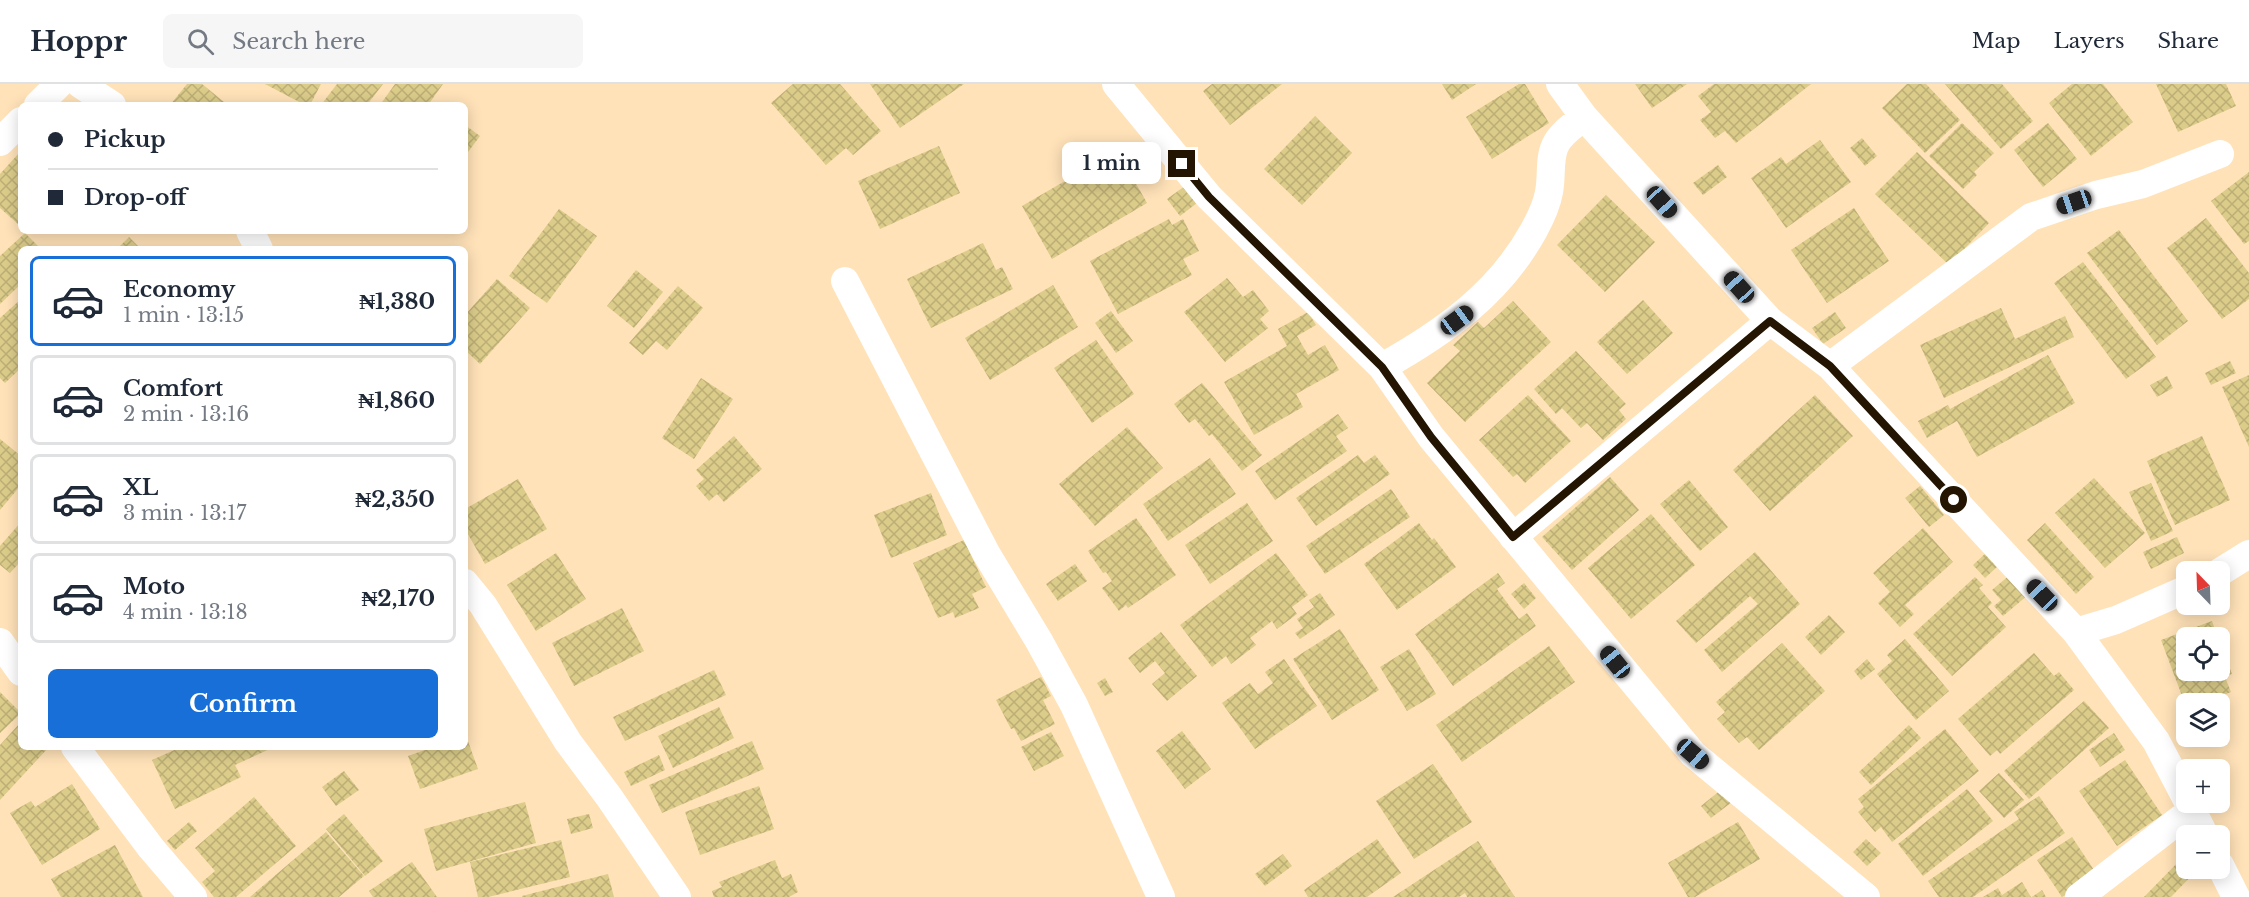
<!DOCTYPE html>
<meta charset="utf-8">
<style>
body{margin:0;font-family:"Libre Baskerville",serif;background:#f6f6f7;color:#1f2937;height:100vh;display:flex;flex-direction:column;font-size:22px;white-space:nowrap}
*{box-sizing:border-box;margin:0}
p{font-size:20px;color:#747a83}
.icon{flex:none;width:33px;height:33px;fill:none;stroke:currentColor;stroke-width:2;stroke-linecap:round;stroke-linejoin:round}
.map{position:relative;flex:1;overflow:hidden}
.sheet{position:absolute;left:18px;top:162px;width:450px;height:504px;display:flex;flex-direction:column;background:#fff;border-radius:9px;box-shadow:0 3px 15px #0003}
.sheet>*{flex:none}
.top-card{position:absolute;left:18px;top:18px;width:450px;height:132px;border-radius:9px;box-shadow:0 3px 15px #0003;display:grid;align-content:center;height:132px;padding:0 30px;background:#fff}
.needle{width:39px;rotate:337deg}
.buttons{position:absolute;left:2176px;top:477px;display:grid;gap:12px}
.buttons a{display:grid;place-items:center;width:54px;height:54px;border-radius:9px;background:#fff;box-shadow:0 3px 15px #0003;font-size:30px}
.end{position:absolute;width:27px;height:27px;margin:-14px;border:8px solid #231501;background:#fff;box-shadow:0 0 0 3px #fff}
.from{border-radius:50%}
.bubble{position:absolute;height:42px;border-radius:9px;background:#fff;box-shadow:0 3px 15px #0003;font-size:20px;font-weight:700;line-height:42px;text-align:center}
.car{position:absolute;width:18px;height:36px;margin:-18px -9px;border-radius:8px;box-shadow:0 0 4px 2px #0007;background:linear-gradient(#222 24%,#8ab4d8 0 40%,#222 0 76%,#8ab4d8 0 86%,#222 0)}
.top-card b{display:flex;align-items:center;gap:21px;height:57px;font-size:22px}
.top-card b+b{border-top:2px solid #e0e1e3}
.top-card i{width:15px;height:15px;background:#1f2937}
ul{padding:10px 0 0;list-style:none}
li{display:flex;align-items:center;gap:18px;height:90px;margin:0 12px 9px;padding:0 18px;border:3px solid #e0e1e3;border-radius:9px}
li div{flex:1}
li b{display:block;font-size:22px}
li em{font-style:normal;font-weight:700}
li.selected{border-color:#186fd8}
li>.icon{width:54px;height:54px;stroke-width:1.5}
.primary-button{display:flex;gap:12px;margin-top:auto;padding:12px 30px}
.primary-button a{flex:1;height:69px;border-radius:9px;background:#186fd8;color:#fff;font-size:24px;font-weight:700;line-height:69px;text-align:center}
header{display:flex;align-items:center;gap:36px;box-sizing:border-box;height:84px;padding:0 30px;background:#fff;border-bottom:2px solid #e0e1e3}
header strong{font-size:28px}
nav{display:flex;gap:33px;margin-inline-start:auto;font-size:21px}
.search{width:420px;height:54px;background:#f6f6f7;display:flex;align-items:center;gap:15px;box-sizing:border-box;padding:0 21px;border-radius:9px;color:#747a83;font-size:22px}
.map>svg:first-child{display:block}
</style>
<header>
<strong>Hoppr</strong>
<div class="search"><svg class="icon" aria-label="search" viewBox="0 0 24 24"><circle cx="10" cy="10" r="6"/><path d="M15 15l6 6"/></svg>Search here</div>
<nav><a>Map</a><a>Layers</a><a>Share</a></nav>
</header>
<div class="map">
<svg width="2249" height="813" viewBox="0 0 2249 813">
<defs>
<pattern id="building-cross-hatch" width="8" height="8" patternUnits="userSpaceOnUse" patternTransform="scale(1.5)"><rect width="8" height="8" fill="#dbcc8a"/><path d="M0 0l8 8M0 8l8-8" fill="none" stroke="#bcae75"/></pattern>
</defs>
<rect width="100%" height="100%" fill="#ffe2b8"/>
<path fill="url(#building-cross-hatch)" d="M187,0h15l22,18 -2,3h-52z
M265,0h56l-11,21h-5z
M337,0h46l-16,21h-46z
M395,0h48l-15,21h-48z
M793,0h47l41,47 -28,24 -7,-7 -20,17 -55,-62z
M870,0h94l-64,44z
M1212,0h70l-52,41 -27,-34z
M1442,0h34l-24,16z
M1519,0h6l24,39 -57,36 -26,-42z
M1635,0h52l-35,24z
M1714,0h97l-75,59 -11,-12 -10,7 -15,-18 11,-8 -13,-16z
M1907,0h19l34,36 -35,33 -43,-45z
M1945,0h57l31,37 -32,28z
M2072,0h31l30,38 -42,34 -42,-53z
M2156,0h70l10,22 -58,26z
M1315,32l37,37 -50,52 -38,-36z
M1962,39l32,30 -20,19 3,3 -14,14 -34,-33z
M2048,39l29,36 -34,28 -29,-37z
M465,41l15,11 -15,20z
M1862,54l15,18 -12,10 -15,-18z
M1820,56l31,42 -65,46 -35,-50 30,-21 5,7z
M939,62l21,47 -80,36 -22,-48z
M20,68l1,71 -2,2 -19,-17v-34z
M1917,68l72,71 -40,42 -74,-71z
M1108,72l9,15 9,-5 21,37 -95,56 -30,-53z
M1718,81l9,12 -24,18 -10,-12z
M2249,88v69l-5,3 -33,-43z
M1185,102l12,17 -17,13 -13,-17z
M1606,111l49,47 -50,50 -48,-47z
M1854,124l35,53 -62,42 -36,-53z
M559,125l38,27 -50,67 -38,-27z
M2206,134l43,55v26l-27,20 -55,-71z
M1169,135l3,6 11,-6 16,32 -16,8 9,16 -74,39 -28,-53z
M2119,146l69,91 -31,24 -70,-92z
M25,149l16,16h-20v35l-21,20v-48z
M129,153l12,12h-24z
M983,159l13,27 6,-3 11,22 -82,39 -24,-49z
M2083,178l73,95 -30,22 -72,-96z
M636,186l27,22 -29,36 -27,-22z
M1227,194l16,19 10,-7 16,21 -9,8 8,9 -43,34 -41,-50z
M497,195l33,29 -50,56 -15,-14v-35z
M1053,201l25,42 -88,53 -25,-42z
M678,202l25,22 -36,42 -11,-9 -13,14 -14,-12z
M21,215v69l-16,15 -5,-5v-60z
M1643,216l30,33 -46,41 -30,-32z
M1513,217l38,41 -86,80 -38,-39 33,-32 -7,-6 25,-23 6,6z
M2001,224l14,31 50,-23 9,21 -130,61 -24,-53z
M1111,227l22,30 -17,12 -21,-30z
M1308,228l8,13 -19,11 11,19 17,-10 14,25 -43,24 7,13 -49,28 -30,-53 63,-36 -9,-17z
M1835,228l11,16 -23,16 -11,-16z
M1096,256l38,54 -42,29 -38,-55z
M1576,267l50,53 -7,6 7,9 -23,21 -16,-17 -6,5 -19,-20 -6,6 -22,-25z
M2048,271l27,48 -98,54 -20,-36 -30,17 -9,-17 30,-16 2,4z
M2230,277l6,12 -25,12 -6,-12z
M2249,291v72l-27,-60z
M2167,292l6,12 -16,9 -7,-12z
M701,294l32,21 -39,60 -32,-21z
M1202,299l60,72 -20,16 -30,-37 -3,2 -14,-17 -6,4 -15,-19z
M1528,311l43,46 -46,42 -8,-9 -4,3 -34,-37z
M1815,311l38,41 -83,75 -37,-41z
M1338,330l10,14 -12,8 11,15 -72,49 -20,-29z
M1127,343l36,41 -68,58 -36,-42z
M734,352l28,33 -38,33 -7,-8 -8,7 -13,-15 8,-7 -8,-9z
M2202,352l28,64 -55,25 -28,-64z
M0,355l21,17v29l-21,25z
M1358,371l6,8 11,-8 15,19 -74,52 -20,-28z
M1210,374l26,36 -68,47 -25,-37z
M1610,393l29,33 -67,60 -30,-33z
M2094,394l51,55 -40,35 -50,-55z
M518,395l29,50 -62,35 -20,-35v-20z
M1689,396l39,47 -28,24 -40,-47z
M2151,399l22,48 -22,10 -22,-49z
M1920,402l24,29 -15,12 -24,-29z
M1391,405l19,28 -85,57 -19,-28z
M931,409l16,42 -56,23 -17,-43z
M1247,419l26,38 -63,43 -25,-39z
M1651,430l44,51 -64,54 -43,-51z
M1136,434l40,57 -48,33 -2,-3 -7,6 -17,-23 10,-7 -6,-9 -3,1 -15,-22z
M21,438v39l-11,12 -10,-8v-19z
M1419,439l13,17 2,-2 22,29 -59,43 -33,-46z
M2045,439l49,54 -18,17 -49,-54z
M1923,444l30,34 -48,43 9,9 -14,13 -22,-24 12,-11 -17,-19z
M2177,453l7,16 -33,16 -8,-17z
M964,456l22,47 -14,7 7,14 -24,10 -2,-6 -15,6 -25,-55z
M1755,468l45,52 -78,68 -18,-22 54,-46 -8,-8 -54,47 -20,-22z
M1987,468l11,14 -13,12 -12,-13z
M556,469l30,46 -50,32 -29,-46z
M1276,469l32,42 -16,12 5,7 -20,15 -5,-8 -22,17 6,7 -25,19 -5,-8 -14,11 -32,-42z
M1075,480l12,17 -29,20 -12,-17z
M1498,489l7,10 -8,6 22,30 8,-6 9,13 -83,60 -38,-52z
M2011,490l17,21 -25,21 -9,-10 7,-6 -9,-10z
M1975,493l8,8 -4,3 13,15 -4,4 18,20 -54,49 -39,-42z
M1524,499l12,15 -12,11 -13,-15z
M1320,509l15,22 -35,24 -5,-6 8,-5 -6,-9 17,-12 -5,-7z
M622,524l22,43 -70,35 -22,-43z
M1829,531l16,17 -24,23 -16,-18z
M2212,537l6,17h-31v32h33v-27l12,31 -7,3 6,15 -30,12h-14v5l-26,-69z
M1340,545l39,61 -47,30 -39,-61z
M1161,548l36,44 -30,25 -15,-17 13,-11 -10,-12 -15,12 -12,-15z
M1905,555l44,52 -33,29 -39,-46 15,-13 -5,-6z
M1782,559l43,48 -66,59 -12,-13 -8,6 -22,-24 8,-7 -9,-10z
M1549,562l26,36 -113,80 -26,-37z
M1409,565l27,45 -29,17 -27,-44z
M2034,569l20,23 5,-4 15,18 -74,64 -3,-4 -7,6 -32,-37z
M1284,575l33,47 -62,43 -33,-46 28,-20 8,11 15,-11 -8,-11z
M1867,575l8,10 -14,11 -7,-9z
M714,586l12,25 -101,46 -12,-24z
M1041,593l10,19 -8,4 12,24 -34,17 -7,-13 -3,1 -15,-29z
M1105,594l8,14 -8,4 -8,-13z
M0,608l21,21 -21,20z
M2084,617l25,27 -80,71 -25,-28z
M719,623l15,31 -61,30 -15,-32z
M21,638v25h28l-49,53v-55z
M1909,641l12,13 -50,47 -12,-13z
M1945,645l34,42 -87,71 -11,-15 -6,5 -17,-20 6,-5 -6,-8z
M1182,647l29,38 -26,20 -29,-38z
M1051,648l13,24 -30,15 -13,-24z
M465,649l13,36 -58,20 -12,-33 25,-9h32z
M2114,649l11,17 -25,17 -11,-17z
M752,657l12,28 -102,44 -13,-28z
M181,663h93l-39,18 6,12 -66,32 -23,-49z
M659,671l6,15 -34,16 -7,-14z
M2125,676l37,55 -45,31 -38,-55z
M1433,680l39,58 -58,37 -38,-58z
M344,687l15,19 -23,16 -14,-19z
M1999,689l25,27 -20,18 -25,-27z
M72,700l28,45 -58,36 -32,-52 21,-12 4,6z
M759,702l15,43 -74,26 -15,-43z
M1722,705l10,13 -21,16 -10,-12z
M1967,705l26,32 -70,55 -25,-32z
M2039,712l26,37 -92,64h-34l-11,-16 91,-62 -5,-7z
M254,713l42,49 -60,51h-22l-12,-15 13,-11 -20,-23z
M525,718l11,41 -100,28 -12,-42z
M344,730l39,47 -18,15 -39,-47z
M589,730l4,14 -22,6 -4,-15z
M189,738l8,9 -22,19 -8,-9z
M1738,738l22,37 -65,38h-7l-20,-34z
M326,748l38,44 -25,21h-89z
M2072,753l26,39 -36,21 -25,-37z
M1377,755l24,34 -34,24h-59l-4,-7z
M1866,755l15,14 -14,13 -14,-14z
M561,756l9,37 -82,20h-10l-8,-35z
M1478,757l37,56h-48l-2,-4 -6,4h-66z
M115,761l28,52h-82l-10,-18z
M1283,770l9,12 -27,20 -10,-12z
M2183,773l4,3v8l10,2 -26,27h-27z
M775,776l7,18 9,-4 7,18 -9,5h-75l-2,-6 10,-4 -3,-5z
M412,778l25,35h-64l-4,-6z
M608,790l6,23h-92v-1z
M2022,798l9,15h-48l15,-9 4,7z
M2042,806l4,7h-14z"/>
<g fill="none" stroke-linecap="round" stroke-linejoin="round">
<path stroke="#fff" stroke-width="28" d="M80,0l32,21
M1116,0l93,113 173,170 49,70 262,317 173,143
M1560,0l24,33 186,204 60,45 246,266 80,109 31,59
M38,21l21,-21
M0,58l21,-21
M250,147l9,18
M845,197l141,272 53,88 35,64 87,192
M1830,282l201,-149 65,-22 47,-11 77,-30
M1382,283c61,-34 117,-73 152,-137 6,-11 13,-26 15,-38 3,-14 0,-33 6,-46 5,-12 19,-21 29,-29
M1513,453l257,-216
M2220,488l29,-18
M465,499l18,22 85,137 41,55 68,100
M2076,548l40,-12 71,-31
M0,558l21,30
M75,663l76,101 42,49
M2188,718l17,34
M2220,781l16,32
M2079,813l113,-87"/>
</g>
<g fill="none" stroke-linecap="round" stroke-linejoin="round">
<path stroke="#231501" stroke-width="8" d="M1182,80l27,33 173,170 49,70 82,100 257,-216 60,45 124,134"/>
</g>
</svg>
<div class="buttons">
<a><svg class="needle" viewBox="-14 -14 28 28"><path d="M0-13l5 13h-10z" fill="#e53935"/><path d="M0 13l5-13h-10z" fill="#747a83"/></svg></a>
<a><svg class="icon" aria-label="locate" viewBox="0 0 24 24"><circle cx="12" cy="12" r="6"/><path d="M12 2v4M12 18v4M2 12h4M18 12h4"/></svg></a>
<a><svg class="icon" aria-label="layers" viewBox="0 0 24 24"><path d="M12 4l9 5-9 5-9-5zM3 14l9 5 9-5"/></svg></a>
<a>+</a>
<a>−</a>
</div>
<i class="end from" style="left:1954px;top:416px"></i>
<i class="end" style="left:1182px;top:80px"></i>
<div class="bubble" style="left:1062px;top:58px;width:99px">1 min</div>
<i class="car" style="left:1662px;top:118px;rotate:138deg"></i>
<i class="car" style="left:2074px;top:118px;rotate:251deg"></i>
<i class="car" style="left:1739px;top:203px;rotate:318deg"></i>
<i class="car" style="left:1457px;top:236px;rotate:54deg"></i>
<i class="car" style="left:2042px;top:511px;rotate:316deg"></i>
<i class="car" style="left:1615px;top:578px;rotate:321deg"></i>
<i class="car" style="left:1693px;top:670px;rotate:131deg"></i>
<div class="top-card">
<b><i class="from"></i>Pickup</b>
<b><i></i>Drop-off</b>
</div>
<section class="sheet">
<ul>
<li class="selected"><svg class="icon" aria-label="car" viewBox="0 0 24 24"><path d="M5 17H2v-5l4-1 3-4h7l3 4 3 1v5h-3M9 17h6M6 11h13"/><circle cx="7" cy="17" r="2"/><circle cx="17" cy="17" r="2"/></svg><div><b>Economy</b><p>1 min · 13:15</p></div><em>₦1,380</em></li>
<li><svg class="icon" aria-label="car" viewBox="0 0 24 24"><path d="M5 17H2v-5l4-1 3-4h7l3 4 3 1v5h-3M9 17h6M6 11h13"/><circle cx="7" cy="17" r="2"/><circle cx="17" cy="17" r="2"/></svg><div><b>Comfort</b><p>2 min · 13:16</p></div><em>₦1,860</em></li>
<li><svg class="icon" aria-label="car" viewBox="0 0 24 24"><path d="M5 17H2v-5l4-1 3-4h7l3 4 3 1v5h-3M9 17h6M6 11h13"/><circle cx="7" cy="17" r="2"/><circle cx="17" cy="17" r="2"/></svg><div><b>XL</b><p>3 min · 13:17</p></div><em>₦2,350</em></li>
<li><svg class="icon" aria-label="car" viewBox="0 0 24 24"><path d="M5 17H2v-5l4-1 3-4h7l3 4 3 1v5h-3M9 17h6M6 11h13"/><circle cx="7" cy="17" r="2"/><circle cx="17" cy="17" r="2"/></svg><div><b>Moto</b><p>4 min · 13:18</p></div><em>₦2,170</em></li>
</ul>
<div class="primary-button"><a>Confirm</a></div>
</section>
</div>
